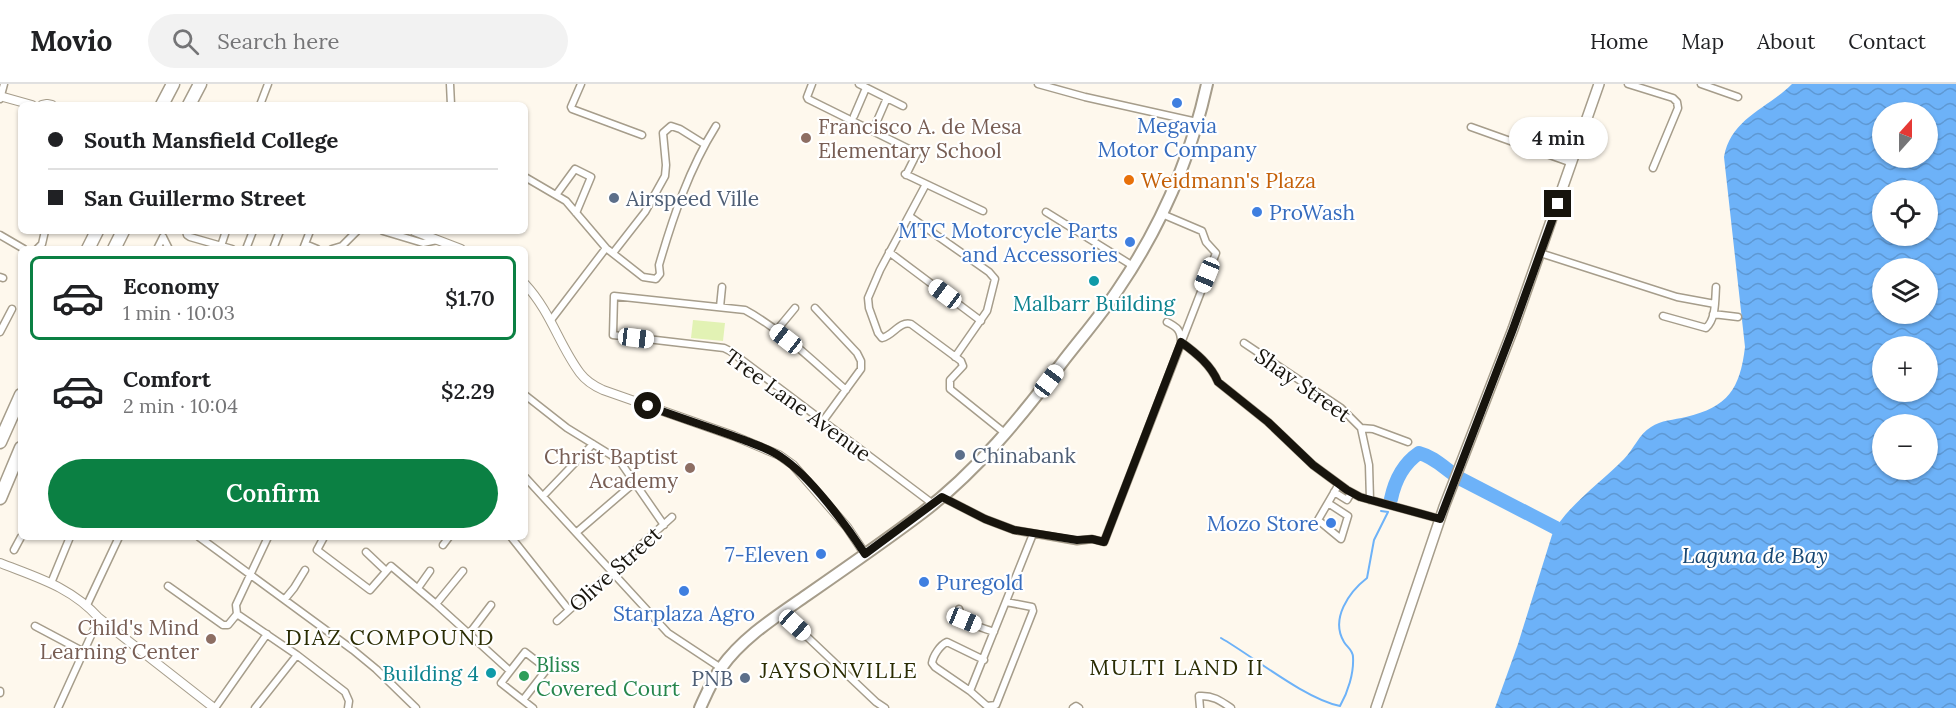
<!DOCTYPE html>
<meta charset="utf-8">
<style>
body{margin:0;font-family:Lora,serif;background:#f2f2f2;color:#202124;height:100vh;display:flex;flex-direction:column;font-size:22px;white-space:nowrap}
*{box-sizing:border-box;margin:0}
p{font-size:20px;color:#757577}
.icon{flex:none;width:33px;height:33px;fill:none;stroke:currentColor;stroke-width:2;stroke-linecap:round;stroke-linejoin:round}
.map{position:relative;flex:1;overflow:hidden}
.details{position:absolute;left:18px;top:162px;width:510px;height:294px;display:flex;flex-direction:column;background:#fff;border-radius:9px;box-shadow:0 2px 4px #0004}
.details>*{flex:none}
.hud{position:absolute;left:18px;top:18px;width:510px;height:132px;border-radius:9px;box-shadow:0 2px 4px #0004;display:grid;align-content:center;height:132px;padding:0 30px;background:#fff}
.needle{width:39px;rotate:21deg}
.fabs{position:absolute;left:1872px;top:18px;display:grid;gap:12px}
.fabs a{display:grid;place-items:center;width:66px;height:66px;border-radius:50%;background:#fff;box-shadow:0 2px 4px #0004;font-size:30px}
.end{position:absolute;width:27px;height:27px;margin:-14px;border:8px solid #17140d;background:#fff;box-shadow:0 0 0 3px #fff}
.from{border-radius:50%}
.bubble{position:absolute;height:42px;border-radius:21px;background:#fff;box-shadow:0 2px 4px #0004;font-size:20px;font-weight:600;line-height:42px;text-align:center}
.car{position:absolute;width:18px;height:36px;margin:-18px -9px;border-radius:8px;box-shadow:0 0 4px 2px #0007;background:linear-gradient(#fff 24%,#345 0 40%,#fff 0 76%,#345 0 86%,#fff 0)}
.hud b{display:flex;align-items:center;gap:21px;height:57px;font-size:22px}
.hud b+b{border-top:2px solid #e0e0e0}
.hud i{width:15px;height:15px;background:#202124}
ul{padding:10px 0 0;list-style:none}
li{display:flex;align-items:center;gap:18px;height:84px;margin:0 12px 9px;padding:0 18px;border:3px solid transparent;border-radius:9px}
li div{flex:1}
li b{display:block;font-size:22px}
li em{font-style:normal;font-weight:600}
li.on{border-color:#0b8043}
li>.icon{width:54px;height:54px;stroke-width:1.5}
.action{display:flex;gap:12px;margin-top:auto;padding:12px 30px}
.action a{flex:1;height:69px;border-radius:36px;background:#0b8043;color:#fff;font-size:24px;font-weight:600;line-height:69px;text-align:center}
header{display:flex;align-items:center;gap:36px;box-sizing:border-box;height:84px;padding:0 30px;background:#fff;border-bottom:2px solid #e0e0e0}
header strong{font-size:28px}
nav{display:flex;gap:33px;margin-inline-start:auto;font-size:21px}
.search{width:420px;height:54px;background:#f2f2f2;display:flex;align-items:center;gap:15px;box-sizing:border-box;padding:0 21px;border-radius:33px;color:#757577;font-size:22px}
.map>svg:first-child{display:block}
</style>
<header>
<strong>Movio</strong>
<div class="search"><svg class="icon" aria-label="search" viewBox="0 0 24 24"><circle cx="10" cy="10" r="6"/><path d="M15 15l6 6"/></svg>Search here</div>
<nav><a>Home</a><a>Map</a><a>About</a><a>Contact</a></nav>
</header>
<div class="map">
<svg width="1956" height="624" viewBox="0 0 1956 624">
<defs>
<pattern id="water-waves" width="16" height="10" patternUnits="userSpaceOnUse" patternTransform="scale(1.5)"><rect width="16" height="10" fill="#6db2f8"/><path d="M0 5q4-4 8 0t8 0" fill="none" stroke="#5e98d3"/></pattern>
</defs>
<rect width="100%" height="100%" fill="#fef8ed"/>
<path fill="#e2f2b4" d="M693,236l32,3 -2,18 -32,-3z"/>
<path fill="url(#water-waves)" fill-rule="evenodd" d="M1792,0h164v624h-461l23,-64 34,-109c13,-28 51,-54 72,-76 10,-10 15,-25 27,-32 10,-7 23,-7 35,-10 42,-10 54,-28 59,-70l-21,-190c7,-39 43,-48 68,-73zM1882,28h46v46h-46zM1882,106h46v46h-46zM1882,184h46v46h-46zM1882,262h46v46h-46zM1882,340h46v46h-46z"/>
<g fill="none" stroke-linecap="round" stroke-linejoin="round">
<path stroke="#6db2f8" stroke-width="2" d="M1221,554c33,19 84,61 119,68 8,-14 14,-33 13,-49 0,-7 -6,-10 -9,-15 -14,-23 5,-50 23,-64l7,-38 14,-28 -7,-1"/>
<path stroke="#6db2f8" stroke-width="14" d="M1391,415c4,-19 12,-35 28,-46 16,4 28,18 42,26l95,49"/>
<defs>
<path id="minor" d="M450,0l1,21
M581,0l-10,23 1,2 70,26
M812,0l-5,13 1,2 109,54 -11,22
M859,0l44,22
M1038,0l47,13 112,25
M1628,0l45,14 4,4 1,6 -25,60
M1701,0l37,13
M0,15l4,-15
M260,21l8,-21
M854,32l12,-28
M1471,43l101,36
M874,44l13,-30
M905,90l78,37
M525,93l41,24 40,47 37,29 13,2 4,-5 -1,-9c14,-48 30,-96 57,-139
M926,100l-46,86 -12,28 1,10 9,25 4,5c12,-3 17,-17 29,-14l50,37 2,5 -13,14v9l56,45
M556,111l19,-26 16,8 -15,36
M1046,128l87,54
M909,132l80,56 6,7 -8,32 -32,46
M186,147l1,4 3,2 42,12
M383,147l40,12 14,-3
M0,151l24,14
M163,153l6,12
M305,160l12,5
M221,162l5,-15
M37,165l5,-5 3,-13
M157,165l6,-12
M246,165l7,-18
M273,165l7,-18
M303,165l7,-18
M332,165l10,-3 15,-15
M889,168l92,69
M613,169l32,-41 20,-36 1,-11 -3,-32 8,-7 9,3 24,15
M1540,169l137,44 38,7
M0,193l3,1
M720,223l2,-20
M815,224l42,45 4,8v8l-38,52
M1713,230l25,3
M1663,232l43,12c10,-9 9,-27 10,-41
M551,236l55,-72
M1167,238c10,5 14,8 14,20 15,11 30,23 37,40l50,40 45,43 34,25 13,7 80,22
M776,247l19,-23
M0,248l12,-23
M1244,259l97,65 20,20 8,37 1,35
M846,306c-32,-28 -64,-60 -101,-80l-131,-14 -1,39 111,13 6,3 203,153
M525,311l42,33 52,32 45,65
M1361,344l12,1 35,13
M525,393l143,156 53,35
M1334,408l13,8 4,-7
M544,411l49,-51
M942,413l43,22 29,11 63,11 15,-2 12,3 112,-289 -10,-11 -4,-11 -40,-17
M1328,419l20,13 -7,23 -23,-19 21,-36
M577,448l57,-49
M199,453l154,113 23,19 40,39
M324,453l-7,13 53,40 21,-24 45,38 74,67
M511,453l58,73
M443,461l6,-8
M14,466l7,-13
M366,468l20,19
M51,499l19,-46
M168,502l55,39h5l9,-11
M418,504l12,-17
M285,515l9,-11 11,-18
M436,520l27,-33
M87,521l32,-68
M959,525c3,15 22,18 35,23
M781,528l95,90 9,6
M237,530l60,41 48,37 4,9 -1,7
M237,530l-1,-9 32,-68
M557,537l115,-104
M35,542l49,26
M469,550l22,-29
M984,576l-37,-18c-7,3 -14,14 -15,21l3,4 35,24 17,15 9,-1 37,-94 -1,-4 -26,-5
M0,607v2
M970,607l63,-157
M523,616l24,-31 -22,-17 -24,31 32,25
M58,624l41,-90
M215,624l52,-74
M255,624l42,-53
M1073,624l3,-2 3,2
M1200,624l-1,-12c14,-1 22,5 32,12"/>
<path id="tertiary" d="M0,12l32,9
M42,21l5,-1 5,1
M414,147l47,18
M525,200c26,28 34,61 55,89 6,8 14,13 23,17l131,46 45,19 14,10 20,23 34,39 18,27
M0,479c38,15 71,24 99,55l115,90"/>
<path id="secondary" d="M1376,624l68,-201 69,-178 86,-245"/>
<path id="trunk" d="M700,624c6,-13 12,-28 21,-40 22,-31 56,-52 86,-73 39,-27 78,-54 115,-82 55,-42 98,-95 139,-149 20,-26 41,-50 58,-76 42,-62 72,-131 88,-204"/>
<path id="motorway" d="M162,21l11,-21
M189,21l11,-21
M88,165l9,-18
M114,165l9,-18
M0,358l21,-47
M0,414l21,-50"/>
</defs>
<use href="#minor" stroke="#a69d8b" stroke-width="9"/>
<use href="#tertiary" stroke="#a69d8b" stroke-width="10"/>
<use href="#secondary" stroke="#a69d8b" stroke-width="12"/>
<use href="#trunk" stroke="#a69d8b" stroke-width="14"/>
<use href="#motorway" stroke="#a69d8b" stroke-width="15"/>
<use href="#minor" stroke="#fff" stroke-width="6"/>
<use href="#tertiary" stroke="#fff" stroke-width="8"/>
<use href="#secondary" stroke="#fff" stroke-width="9"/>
<use href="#trunk" stroke="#fff" stroke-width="10"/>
<use href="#motorway" stroke="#fff" stroke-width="12"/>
</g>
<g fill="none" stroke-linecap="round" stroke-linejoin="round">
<path stroke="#17140d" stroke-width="8" d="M648,322c32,12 64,22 96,34 12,5 26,9 37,17 29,19 65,68 84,97l77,-57 43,22 29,11 63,10 15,-1 12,3 77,-200c15,11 30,23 37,40l50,40 45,43 34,25 13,7 80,22 73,-190 45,-125"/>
</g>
<g fill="#3f7fe0" stroke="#fff" stroke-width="2">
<circle cx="1177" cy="19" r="6"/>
<circle cx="1257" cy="128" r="6"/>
<circle cx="1130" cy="158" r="6"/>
<circle cx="1331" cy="439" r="6"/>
<circle cx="821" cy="470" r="6"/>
<circle cx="924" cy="498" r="6"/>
<circle cx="684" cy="507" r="6"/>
</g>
<g fill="#8d6e63" stroke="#fff" stroke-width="2">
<circle cx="806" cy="54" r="6"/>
<circle cx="690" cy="384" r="6"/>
<circle cx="211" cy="555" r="6"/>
</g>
<circle fill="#e8710a" stroke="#fff" stroke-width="2" cx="1129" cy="96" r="6"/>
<g fill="#5c6f8a" stroke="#fff" stroke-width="2">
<circle cx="614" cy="114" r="6"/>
<circle cx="960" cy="371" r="6"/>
<circle cx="745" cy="594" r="6"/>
</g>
<g fill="#0f9aa8" stroke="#fff" stroke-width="2">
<circle cx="1094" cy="197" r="6"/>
<circle cx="491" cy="589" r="6"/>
</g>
<circle fill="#2e9e5b" stroke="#fff" stroke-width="2" cx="524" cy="592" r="6"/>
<g text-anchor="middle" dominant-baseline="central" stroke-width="4.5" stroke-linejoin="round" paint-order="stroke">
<g font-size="21" fill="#366cbe" stroke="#fff" text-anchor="end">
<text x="1177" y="41" text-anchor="middle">Megavia<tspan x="1177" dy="24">Motor Company</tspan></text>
<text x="1269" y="128" text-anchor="start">ProWash</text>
<text x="1118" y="146">MTC Motorcycle Parts<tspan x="1118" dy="24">and Accessories</tspan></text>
<text x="1319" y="439">Mozo Store</text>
<text x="809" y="470">7-Eleven</text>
<text x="936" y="498" text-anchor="start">Puregold</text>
<text x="684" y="529" text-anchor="middle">Starplaza Agro</text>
</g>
<g font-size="21" fill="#785e54" stroke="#fff" text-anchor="end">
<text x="818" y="42" text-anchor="start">Francisco A. de Mesa<tspan x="818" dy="24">Elementary School</tspan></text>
<text x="678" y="372">Christ Baptist<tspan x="678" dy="24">Academy</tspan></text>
<text x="199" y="543">Child's Mind<tspan x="199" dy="24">Learning Center</tspan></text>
</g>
<g font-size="21" fill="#c56008" stroke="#fff" text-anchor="start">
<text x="1141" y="96">Weidmann's Plaza</text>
</g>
<g font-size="21" fill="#4e5e75" stroke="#fff" text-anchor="start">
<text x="626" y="114">Airspeed Ville</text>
<text x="972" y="371">Chinabank</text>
<text x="733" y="594" text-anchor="end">PNB</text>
</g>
<g font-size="21" fill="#0d838f" stroke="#fff">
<text x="1094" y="219">Malbarr Building</text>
<text x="479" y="589" text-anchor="end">Building 4</text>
</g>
<g font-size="21" fill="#17140d" stroke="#fff">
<text transform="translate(1303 301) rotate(35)">Shay Street</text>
<text transform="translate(798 321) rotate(36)">Tree Lane Avenue</text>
<text transform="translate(615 485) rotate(-42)">Olive Street</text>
</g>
<g font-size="21" fill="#27864d" stroke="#fff" text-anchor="start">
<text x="536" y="580">Bliss<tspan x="536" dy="24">Covered Court</tspan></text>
</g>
<g font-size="22" font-style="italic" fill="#164774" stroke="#fff">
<text x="1755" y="471">Laguna de Bay</text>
</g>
<g font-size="22" letter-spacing="1.5" fill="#2a2c02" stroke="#fff">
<text x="390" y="553">DIAZ COMPOUND</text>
<text x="1177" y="583">MULTI LAND II</text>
<text x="839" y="586">JAYSONVILLE</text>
</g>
</g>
</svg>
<div class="fabs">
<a><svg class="needle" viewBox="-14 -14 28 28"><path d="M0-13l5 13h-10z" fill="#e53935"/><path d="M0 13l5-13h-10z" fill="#757577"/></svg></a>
<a><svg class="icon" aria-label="locate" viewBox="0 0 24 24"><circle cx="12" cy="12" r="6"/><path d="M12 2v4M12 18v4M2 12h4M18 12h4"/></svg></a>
<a><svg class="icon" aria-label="layers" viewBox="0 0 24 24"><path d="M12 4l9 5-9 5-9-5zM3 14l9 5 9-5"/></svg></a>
<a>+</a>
<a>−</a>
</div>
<i class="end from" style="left:648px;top:322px"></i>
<i class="end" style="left:1558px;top:120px"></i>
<div class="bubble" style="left:1509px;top:33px;width:99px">4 min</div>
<i class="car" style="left:1207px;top:191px;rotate:202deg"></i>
<i class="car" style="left:945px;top:210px;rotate:307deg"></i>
<i class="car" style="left:636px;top:254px;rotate:97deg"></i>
<i class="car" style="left:786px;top:255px;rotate:308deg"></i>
<i class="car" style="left:1049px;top:297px;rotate:37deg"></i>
<i class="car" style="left:964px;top:536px;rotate:112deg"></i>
<i class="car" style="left:795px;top:541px;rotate:132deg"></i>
<div class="hud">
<b><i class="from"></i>South Mansfield College</b>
<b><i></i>San Guillermo Street</b>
</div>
<section class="details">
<ul>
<li class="on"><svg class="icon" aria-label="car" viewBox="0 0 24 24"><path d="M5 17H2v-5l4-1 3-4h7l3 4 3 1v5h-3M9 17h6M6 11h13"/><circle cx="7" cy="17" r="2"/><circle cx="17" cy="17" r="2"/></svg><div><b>Economy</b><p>1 min · 10:03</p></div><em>$1.70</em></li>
<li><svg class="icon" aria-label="car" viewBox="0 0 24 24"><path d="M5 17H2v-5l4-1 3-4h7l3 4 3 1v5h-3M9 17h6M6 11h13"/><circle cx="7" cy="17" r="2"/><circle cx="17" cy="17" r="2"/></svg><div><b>Comfort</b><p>2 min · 10:04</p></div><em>$2.29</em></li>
</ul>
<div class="action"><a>Confirm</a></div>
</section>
</div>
